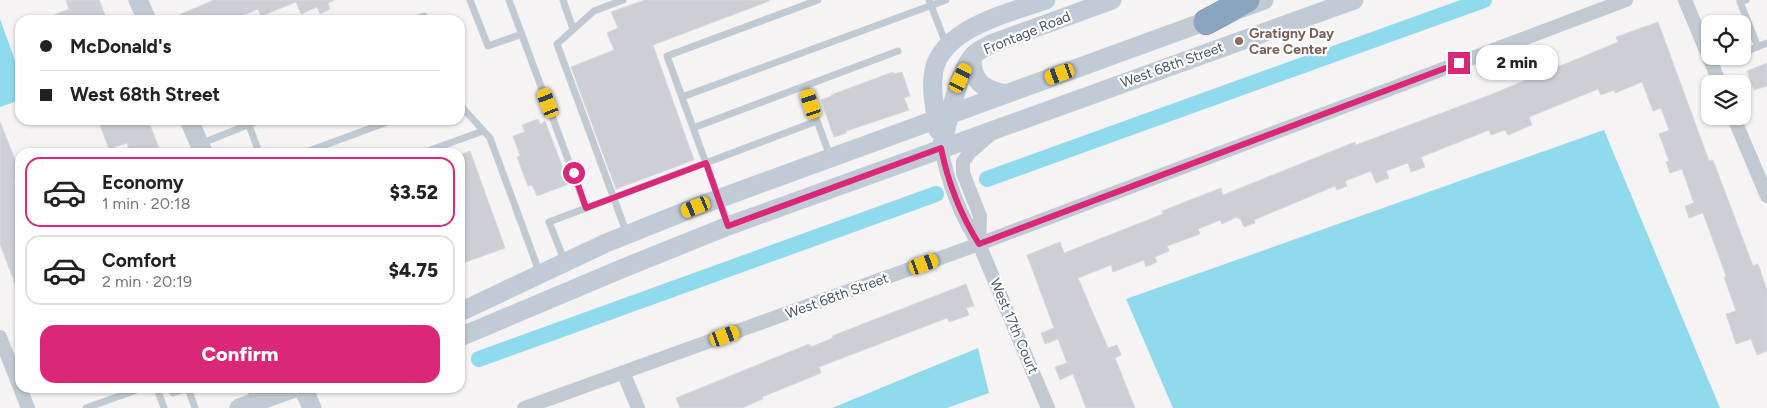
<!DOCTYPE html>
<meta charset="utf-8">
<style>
body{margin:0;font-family:Figtree,sans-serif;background:#f2f2f2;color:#222;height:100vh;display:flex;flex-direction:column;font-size:19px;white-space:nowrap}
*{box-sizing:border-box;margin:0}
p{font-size:16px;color:#767676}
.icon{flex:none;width:28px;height:28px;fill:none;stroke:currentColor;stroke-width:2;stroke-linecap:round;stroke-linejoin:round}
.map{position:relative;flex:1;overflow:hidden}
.drawer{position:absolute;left:15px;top:148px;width:450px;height:245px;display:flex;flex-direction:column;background:#fff;border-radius:15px;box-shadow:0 1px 4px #0004}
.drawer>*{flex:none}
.hud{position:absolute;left:15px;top:15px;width:450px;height:110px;border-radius:15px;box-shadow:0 1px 4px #0004;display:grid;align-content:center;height:110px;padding:0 25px;background:#fff}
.tools{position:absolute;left:1701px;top:15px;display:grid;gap:10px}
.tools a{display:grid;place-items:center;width:50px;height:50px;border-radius:10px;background:#fff;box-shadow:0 1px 4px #0004;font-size:25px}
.end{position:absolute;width:22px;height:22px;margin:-11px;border:6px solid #db2777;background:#fff;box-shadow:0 0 0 2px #fff}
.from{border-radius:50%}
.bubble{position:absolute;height:35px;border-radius:15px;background:#fff;box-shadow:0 1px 4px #0004;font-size:16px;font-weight:800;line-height:35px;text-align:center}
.car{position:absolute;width:15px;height:30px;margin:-15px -8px;border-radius:6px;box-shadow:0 0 4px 1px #0007;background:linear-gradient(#f5c518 24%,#345 0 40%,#f5c518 0 76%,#345 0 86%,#f5c518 0)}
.hud b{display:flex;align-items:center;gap:18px;height:48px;font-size:19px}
.hud b+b{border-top:1px solid #e0e0e0}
.hud i{width:12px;height:12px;background:#222}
ul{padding:9px 0 0;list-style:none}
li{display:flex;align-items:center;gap:15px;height:70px;margin:0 10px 8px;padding:0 15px;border:2px solid #e0e0e0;border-radius:15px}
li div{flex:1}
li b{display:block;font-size:19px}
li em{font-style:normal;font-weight:800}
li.current{border-color:#db2777}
li>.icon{width:45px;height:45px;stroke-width:1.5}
.primary-button{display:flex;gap:10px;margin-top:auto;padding:10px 25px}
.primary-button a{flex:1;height:58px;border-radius:15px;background:#db2777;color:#fff;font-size:20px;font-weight:800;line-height:58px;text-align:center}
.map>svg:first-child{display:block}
</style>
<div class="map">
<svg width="1767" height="408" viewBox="0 0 1767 408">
<rect width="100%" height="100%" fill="#f5f3f3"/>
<path fill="#90daee" d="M0,19l20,55v26l-20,7z
M1604,130l116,278h-547l-47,-109z
M978,348l11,45 -42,15h-115z"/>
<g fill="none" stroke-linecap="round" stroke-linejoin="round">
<path stroke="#90daee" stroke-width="16" d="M987,179l497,-179
M479,359l457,-165"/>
</g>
<path fill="#cdcfd5" stroke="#d7d9de" d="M66,0h33l8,20h-65l27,-11z
M214,0h119v1l-5,2 2,6 -10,5 -3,-7 -16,7 -5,-12 -35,14 -3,-7 -26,11h-65z
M645,0h124v1l-116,44 41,115 -78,29 -45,-122 43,-17 -7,-17 11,-5 -7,-16z
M1658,22l51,139 4,-1 40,106 5,-2 9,26v61l-10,4 -6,-16 -15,5 -10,-30 10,-3 -12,-34 2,-1 -23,-63 -14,5 -4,-12 9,-3 -12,-34 -12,4 -4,-11 3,-1 -10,-27 10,-4 -8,-22 -8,3 -11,-29 -27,11 -1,-3 -13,5 -3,-6 -69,28 3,8 -24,10 -3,-5 -14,5 -2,-5 -68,27 4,10 -14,5 -3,-9 -22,8 3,7 -13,5 -5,-12 -26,10 2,5 -10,4 -2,-4 -81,34 1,3 -11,4 -4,-9 -2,1 -1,-2 -15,7 -2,-4 -22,9 2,5 -33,12 2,5 -14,6 2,5 -11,5 -2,-7 -31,12 -2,-7 -33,13 30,70 9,-3 4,10 -6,3 20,50h-49l-13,-34 -13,6 -5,-13 12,-4 -9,-24 -13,5 -4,-11 13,-5 -27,-73 33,-13 4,11 99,-39 -1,-3 59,-23 2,7 132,-53 1,3 134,-50 128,-53 -2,-5z
M1767,63v23l-13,4 -7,-19z
M893,72l1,2 8,-2 8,24 -6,2 5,12 -63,21v2l-12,4 -13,-37 11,-4 -1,-1z
M538,119l2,5 5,-3 24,63 -32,12 -5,-11 -4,1 -11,-29 3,-1 -7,-20 12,-4 -3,-7z
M98,120h50l11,28 -12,4h-17l-3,-9 -18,6z
M0,122l20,50v7l-6,2 6,16 -1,97 -19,-50z
M470,151l35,97 -45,16v-109z
M966,284l8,22 -8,2 3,7 -20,7 -2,-4 -128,49 2,6 -59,24 1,2 -21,9h-62l-4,-10 133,-54 2,3 22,-9 -1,-2z"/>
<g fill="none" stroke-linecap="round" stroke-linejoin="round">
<defs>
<path id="highway" d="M1206,22l41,-22"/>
</defs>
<use href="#highway" stroke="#7690ad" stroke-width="26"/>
<path stroke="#c1cad2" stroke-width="7" d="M470,0l18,46 34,-12
M509,0l77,208
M563,0l10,29
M623,0l-29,11 -37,33 70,190
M929,0l17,44
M1746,0l-6,2 18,45
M412,20l12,-4 2,4
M1742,53l25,-10
M1712,64l21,-8
M806,86l11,35
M682,97l264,-97
M460,105l30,33 50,136
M247,120l12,32
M693,128l205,-77
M200,144l60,-24
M306,152l87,-32
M425,152l58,-21
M728,224l-61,-168 151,-56
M565,262l-16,-40 268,-101 13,35
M157,388l7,20
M171,388l2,5 14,-5
M188,388l7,20
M250,388l6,13
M86,408l56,-20"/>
<path stroke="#c1cad2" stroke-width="14" d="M1685,0l35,84
M1733,116l34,80
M941,148c7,35 19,67 38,96l69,164
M979,244l1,-28 -17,-43v-11l6,-9 21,-18
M0,337l28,71
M623,372l15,36
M524,408l455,-164 647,-244"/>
<path stroke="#c1cbd6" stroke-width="19" d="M138,0l9,20
M972,57c0,26 11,32 34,37
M189,120l14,32
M938,130c-2,-17 -7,-36 -5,-53 3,-48 76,-64 113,-77
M941,148c7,-24 16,-72 30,-90 5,-7 13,-10 20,-14l121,-44
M460,312l146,-69 90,-36 568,-207
M460,337l166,-70 102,-41 626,-226
M303,388l9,20
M239,408l56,-20"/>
<use href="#highway" stroke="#8ba5c1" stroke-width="25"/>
</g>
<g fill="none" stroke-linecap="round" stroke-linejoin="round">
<path stroke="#db2777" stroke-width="6" d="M574,173l12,35 120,-45 22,63 213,-78c7,35 19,66 38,96l480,-181"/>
</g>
<circle fill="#8d6e63" stroke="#fff" stroke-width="2" cx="1239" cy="41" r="5"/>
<g text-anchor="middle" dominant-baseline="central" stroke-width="4.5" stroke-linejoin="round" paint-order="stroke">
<g font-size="14" fill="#4a5661" stroke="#fff">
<text transform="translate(1027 33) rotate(-22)">Frontage Road</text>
<text transform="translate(1172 65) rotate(-20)">West 68th Street</text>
<text transform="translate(837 296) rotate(-20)">West 68th Street</text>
<text transform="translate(1014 326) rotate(67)">West 17th Court</text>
</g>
<g font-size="14" font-weight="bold" fill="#785e54" stroke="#fff" text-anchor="start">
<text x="1249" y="33">Gratigny Day<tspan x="1249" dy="16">Care Center</tspan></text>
</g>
</g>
</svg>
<div class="tools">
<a><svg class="icon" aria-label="locate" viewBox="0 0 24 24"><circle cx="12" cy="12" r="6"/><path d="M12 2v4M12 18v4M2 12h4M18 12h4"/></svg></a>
<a><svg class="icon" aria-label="layers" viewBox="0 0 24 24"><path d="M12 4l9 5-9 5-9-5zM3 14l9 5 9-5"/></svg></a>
</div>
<i class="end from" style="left:574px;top:173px"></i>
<i class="end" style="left:1459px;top:63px"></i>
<div class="bubble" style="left:1476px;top:45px;width:82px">2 min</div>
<i class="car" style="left:1060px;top:74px;rotate:250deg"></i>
<i class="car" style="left:961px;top:78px;rotate:26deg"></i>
<i class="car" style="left:548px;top:103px;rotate:339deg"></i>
<i class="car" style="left:811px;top:104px;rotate:342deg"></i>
<i class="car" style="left:696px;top:207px;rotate:248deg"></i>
<i class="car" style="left:924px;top:264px;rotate:70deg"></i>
<i class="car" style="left:725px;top:336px;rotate:70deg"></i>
<div class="hud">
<b><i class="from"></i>McDonald's</b>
<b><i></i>West 68th Street</b>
</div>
<section class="drawer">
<ul>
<li class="current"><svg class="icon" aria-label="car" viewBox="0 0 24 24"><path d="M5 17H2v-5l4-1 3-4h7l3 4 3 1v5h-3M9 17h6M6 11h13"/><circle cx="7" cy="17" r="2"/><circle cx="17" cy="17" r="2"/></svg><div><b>Economy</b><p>1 min · 20:18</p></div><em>$3.52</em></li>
<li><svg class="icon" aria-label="car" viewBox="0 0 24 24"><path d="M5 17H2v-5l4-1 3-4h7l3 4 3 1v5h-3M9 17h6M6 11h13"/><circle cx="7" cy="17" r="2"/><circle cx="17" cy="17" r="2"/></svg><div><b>Comfort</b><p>2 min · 20:19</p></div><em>$4.75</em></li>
</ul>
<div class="primary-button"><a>Confirm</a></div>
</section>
</div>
